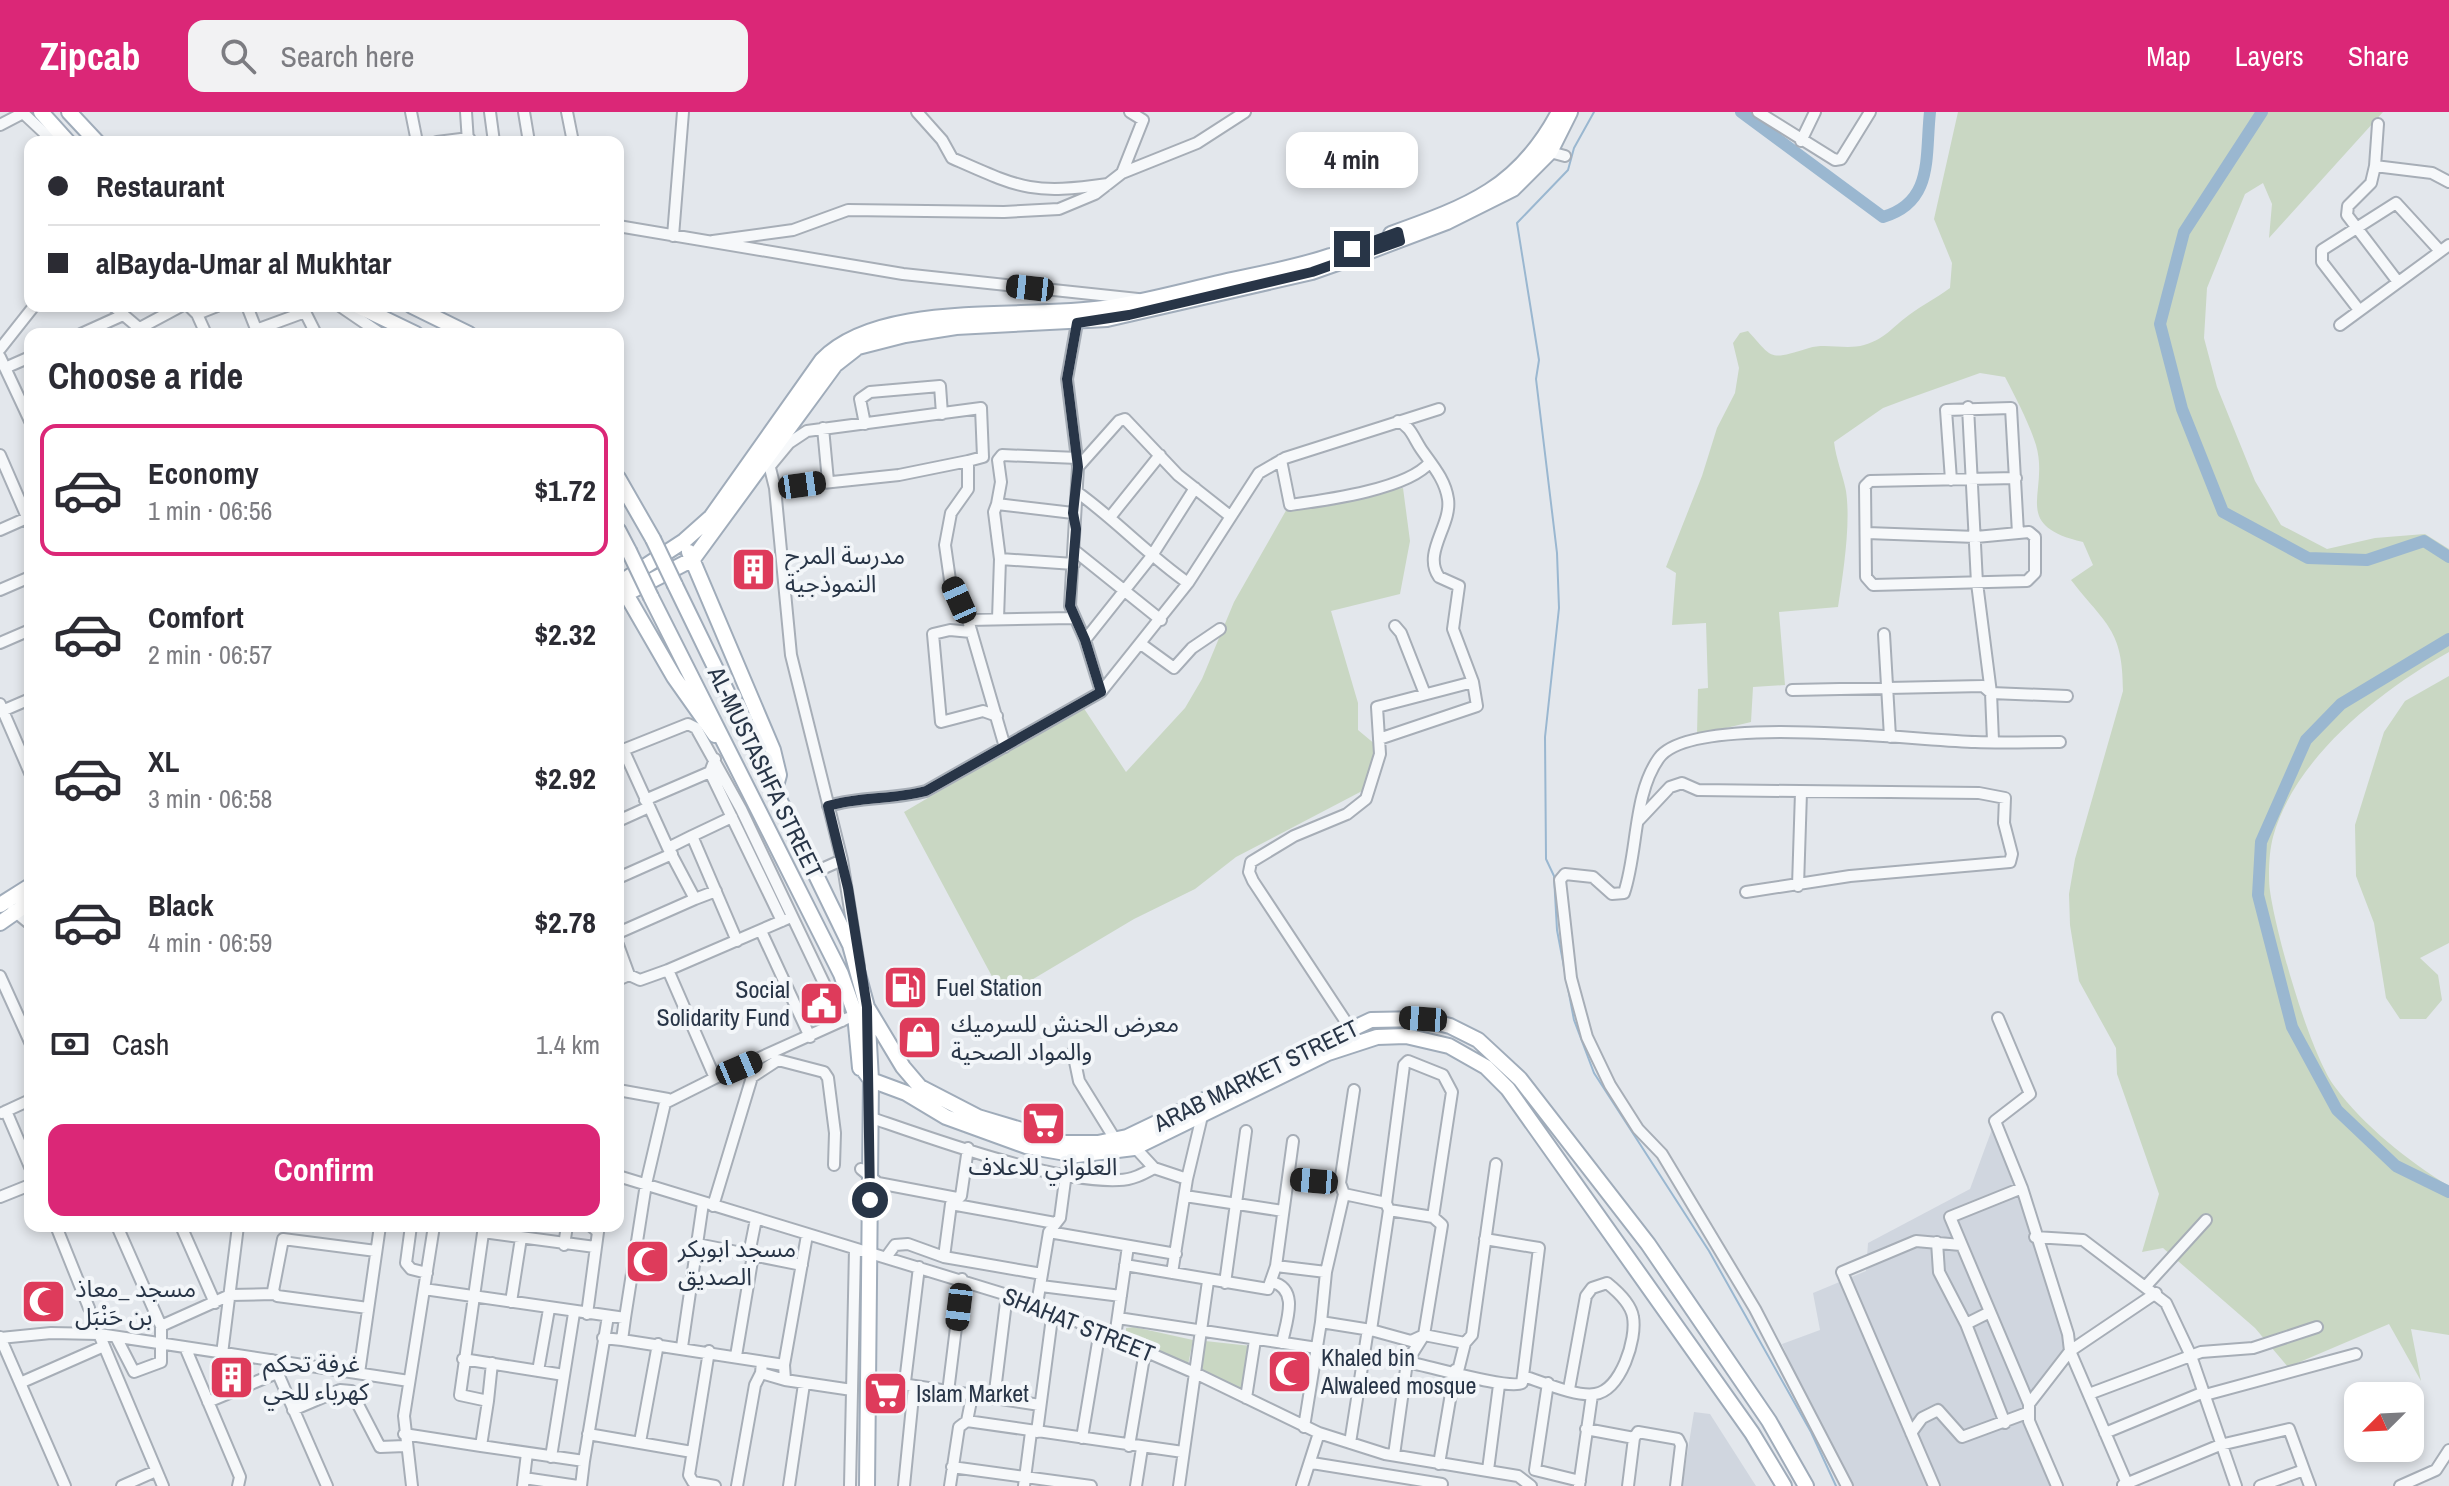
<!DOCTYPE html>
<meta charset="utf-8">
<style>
body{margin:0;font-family:"Archivo Narrow","Noto Sans Arabic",sans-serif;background:#f2f2f3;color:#2b2b33;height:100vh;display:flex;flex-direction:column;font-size:30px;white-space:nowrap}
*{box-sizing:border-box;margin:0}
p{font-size:26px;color:#7c7c81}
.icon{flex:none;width:44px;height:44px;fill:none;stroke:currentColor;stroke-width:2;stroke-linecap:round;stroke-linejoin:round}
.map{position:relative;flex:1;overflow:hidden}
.sheet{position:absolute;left:24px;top:216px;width:600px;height:904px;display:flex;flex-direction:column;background:#fff;border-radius:16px;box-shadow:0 4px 12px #0003}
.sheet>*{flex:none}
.banner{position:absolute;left:24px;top:24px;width:600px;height:176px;border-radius:16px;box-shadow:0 4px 12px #0003;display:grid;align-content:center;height:176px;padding:0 24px;background:#fff}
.needle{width:52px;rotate:246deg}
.controls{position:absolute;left:2344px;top:1270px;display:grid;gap:16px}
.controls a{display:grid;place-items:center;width:80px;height:80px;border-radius:16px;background:#fff;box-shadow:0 4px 12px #0003;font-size:40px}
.end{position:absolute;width:36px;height:36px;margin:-18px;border:10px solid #283547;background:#fff;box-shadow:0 0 0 4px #fff}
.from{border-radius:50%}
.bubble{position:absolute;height:56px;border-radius:16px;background:#fff;box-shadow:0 4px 12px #0003;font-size:26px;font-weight:800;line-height:56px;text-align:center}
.car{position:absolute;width:24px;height:48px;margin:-24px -12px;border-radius:10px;box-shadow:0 0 6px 2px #0007;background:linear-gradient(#222 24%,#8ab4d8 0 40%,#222 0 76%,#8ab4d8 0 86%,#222 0)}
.banner b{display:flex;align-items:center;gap:28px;height:76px;font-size:30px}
.banner b+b{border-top:2px solid #e1e1e2}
.banner i{width:20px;height:20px;background:#2b2b33}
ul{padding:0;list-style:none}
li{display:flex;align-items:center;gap:24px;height:132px;margin:0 16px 12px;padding:0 8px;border:4px solid transparent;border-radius:16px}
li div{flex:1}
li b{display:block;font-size:30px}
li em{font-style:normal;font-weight:800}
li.on{border-color:#db2777}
li>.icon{width:72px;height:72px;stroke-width:1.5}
h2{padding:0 24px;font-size:36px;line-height:96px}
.pay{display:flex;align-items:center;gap:20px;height:88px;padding:0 24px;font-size:30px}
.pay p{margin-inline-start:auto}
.button{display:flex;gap:16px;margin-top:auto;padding:16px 24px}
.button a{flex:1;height:92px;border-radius:16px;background:#db2777;color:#fff;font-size:32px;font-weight:800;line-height:92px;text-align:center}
header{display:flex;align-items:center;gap:48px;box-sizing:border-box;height:112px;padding:0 40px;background:#db2777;color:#fff}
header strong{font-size:38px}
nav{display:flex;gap:44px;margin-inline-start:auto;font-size:28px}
.search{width:560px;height:72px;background:#f2f2f3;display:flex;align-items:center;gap:20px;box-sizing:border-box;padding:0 28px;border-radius:16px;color:#7c7c81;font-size:30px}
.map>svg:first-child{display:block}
</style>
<header>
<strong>Zipcab</strong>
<div class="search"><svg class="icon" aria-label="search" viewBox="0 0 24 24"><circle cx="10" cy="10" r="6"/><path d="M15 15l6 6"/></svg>Search here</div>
<nav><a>Map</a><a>Layers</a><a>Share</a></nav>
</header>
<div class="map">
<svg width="2449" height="1374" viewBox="0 0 2449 1374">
<rect width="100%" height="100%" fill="#e3e7ec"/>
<path fill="#d0d6df" d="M1995,1009l75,221 -43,71 30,73h-214l-61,-142 38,-14 -7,-37 53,-22 2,-28 102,-54z
M1694,1300l16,2 46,72h-74z"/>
<path fill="#c9d7c3" d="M1958,0h425l-114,126 3,-34 -9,-21 -18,11 -38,94 -3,50 13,49 38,94 26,44 46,24 48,-11 50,-4 24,15v103c-68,38 -155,106 -176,185 -4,15 -5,39 -3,54 6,43 40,163 65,196 29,39 73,74 114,99v149l-38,-6 10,52 -32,-57 -101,43 -33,-39 -92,-80 -21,4 17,-58 -42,-120 -1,-26 -37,-67 -9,-56 -1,-31 6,-35 48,-168c0,-62 -17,-66 -52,-111l22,-15 -10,-23c-74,-17 -33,-49 -47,-97 -7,-22 -20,-47 -31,-68l-25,-4 -73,26 -24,9 -49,34c2,17 9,33 12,49 5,33 -3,83 -8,116l-59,5 6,73 -32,2 -2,35 -54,13 1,-46 10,-1 -2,-65 -34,2 4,-52 -10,-6 36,-91 15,-48 18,-35 4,-25 -6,-25 7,-10 8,-2c26,29 21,29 61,17 16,-5 38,2 55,-3 23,-7 27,-17 45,-30 13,-10 28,-17 41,-27l2,-25 -18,-44z
M1403,376l7,53 -10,53 -69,17 27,92v27l18,15 1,10 -13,35 -128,67 -41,32 -61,30 -131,78 -99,-185 179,-105 43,65 59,-64 17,-29 32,-77 54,-95z
M2449,564v267l-29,15 18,17 4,25 -16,19h-26l-14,-21 -12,-75 -18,-47 -1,-51 29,-93 21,-31z
M1134,1215l59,13 -5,25 -62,-28v-9z
M1205,1229l46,5 -7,48 -42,-22z"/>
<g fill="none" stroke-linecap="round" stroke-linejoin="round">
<path stroke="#9ab7d0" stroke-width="2" d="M1594,0l-20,36 -6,22 -51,53 22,137 -3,19 21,174 2,55 -14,129 1,122 8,17 3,54 17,90 20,53 115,178 102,181 25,54"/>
<path stroke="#9ab7d0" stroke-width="12" d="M1741,0l142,105c51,-15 42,-60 47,-105
M2262,0l-78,120 -24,92 22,85 41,103 85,46 59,2 57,-19 25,16
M2449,527l-108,65 -35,36 -45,102 -3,53 34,132 45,83 59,56 53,26"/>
<defs>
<path id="minor" d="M22,0l32,30
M411,0l6,30
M466,0l2,30
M490,0l4,30
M524,0l5,30
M567,0l6,30
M917,0l25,28 10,18c68,30 79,37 156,26
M1758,0l77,48 6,-1 29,-47
M2378,12l-3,42 57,7 17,9
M0,13l23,-12
M1801,29l14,-29
M437,30l32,-4
M1550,40l15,4
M2375,54l-4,17 -23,23 -1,9 51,67
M1122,61l21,-53 -13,-8
M618,114l285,48 235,25
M673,124l10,-124
M713,129l80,-11 55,-20 156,2 55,-3 36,-15 27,-21 75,-30 48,-31
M113,194l33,28
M189,194l8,8 20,-8
M247,194l11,28
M340,194l41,28
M2359,198l-37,-48v-12l74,-47 44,48
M197,202l9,20
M1077,211l-10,56 11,88 -8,139 15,34 16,52
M2340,213l109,-80
M140,216l41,-22
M256,218l49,-18 11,22
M81,222l42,-19
M0,237l34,-43
M0,245l30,64
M5,256l25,-11
M1968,295l9,176 14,110 2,48
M865,312l-5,-25 10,-7 70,-6 2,28
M823,316l5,53
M0,343l30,69
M1281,348l9,45c36,-5 119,-16 140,-43
M769,352l6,24 16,167 51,205 17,106
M770,354l19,-23 18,-12 174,-23 2,49 -15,4v28l-17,24 -6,32 5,35 18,40 37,127
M1078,355l41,-46 6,-2 53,56 52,41
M1951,368l-5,-70 65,-2 7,125
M775,376l124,-13 69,-14
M1077,380c39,28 71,63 111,91
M997,392l4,-22 -3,-22 4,-5 76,3
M1111,404l49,-61
M0,418l27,-12
M1867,421l109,4 53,-5 6,5v36l-8,8 -154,4 -7,-8 -1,-91 5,-5 146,-3
M1075,439l86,69
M1000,447l74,5
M0,478l30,-13
M998,507l2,-60 -6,-47 3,-8 76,9
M968,508l105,-2
M1395,514l6,7 24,61
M971,520l-21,-2 -17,4 8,88 42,-11 14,5
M1884,522l6,103
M1085,528l66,-83 44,-69
M0,531l30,-13
M1141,532l33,24 18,-20 28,-19
M1792,578l191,-4 8,7 76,3
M0,592l30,69
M0,600l30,-13
M1379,627l98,-33 -4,-24 -20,-53 6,-43 -20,-9c-17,-24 13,-52 9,-78 -3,-20 -16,-34 -27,-50 -8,-12 -10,-22 -23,-28
M623,637l45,99 24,-12 45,105
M618,640l70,-28 8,4 45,81 101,212
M715,647l-5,13 72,149
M645,688l65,-28
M828,694c33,-10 65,-6 98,-15l175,-99 87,-109 71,-110 26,-15 154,-49
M1639,708l31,-33 12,-4 16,7 281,3 26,5 -1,25 8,31 -2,8 -160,14 -104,16
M618,709l31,-14
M692,724l40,-19
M668,736l27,51 21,-8
M815,760l27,-12
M618,766l54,-24
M1798,774l3,-94
M13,798l17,14
M761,819l49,106
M618,821l77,-34
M618,833l11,30
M0,864l30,66
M618,868l11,-5 11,5 28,-10
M1998,906l32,76 -35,27 27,67 46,146 2,17 58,135
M1350,916l-97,-147 -4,-9 2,-10 43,-26 53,-22 19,-15 14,-45 -3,-47 96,-25
M1073,940l6,29 39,63
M715,966l133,-60
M618,978l50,9
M1354,978l-14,93 4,11 -18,78 -5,50 50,8 40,11 13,-6 41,8
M6,999l24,56
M2,1001l28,-13
M872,1006c64,22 182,65 247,62 13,0 24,-6 35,-12
M1130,1030l24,26 33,11
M861,1057l17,14 79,15
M618,1064l419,128 158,69 124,60 66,21 133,22 13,10
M1289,1067l51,4
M2022,1076l-72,29 79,187v17l28,65
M1344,1082l42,9
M1185,1084l98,15
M0,1085l30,-12
M951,1092l104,19
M713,1094l39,-129 26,-17 46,12 4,6 7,55 -1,32
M1389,1098l44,7 9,8 -18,110 -17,27 -13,93
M56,1114l33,82
M181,1114l34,77
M411,1114l-5,37 5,6 16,4
M484,1114l-24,169 28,6 4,-38
M483,1120l112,15
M1049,1120l127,22
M2035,1125l48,3 83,63 25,53 45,130
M1485,1127l54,9 -16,128
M1937,1130l2,30 27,52 24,-12
M697,1132l105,21
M564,1133l3,-19
M749,1142l7,-35
M887,1144l8,-11 13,-1 36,13 98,17
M944,1145l7,-53 10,-8 7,-48
M1125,1153l143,24 8,-23 17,-125
M1276,1154l50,6
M1172,1161l15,-94 15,-63
M1272,1170c28,7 14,40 10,61
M1225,1171l21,-152
M1041,1174l80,10
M2146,1174l60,-66
M424,1177l201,29 21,-134 19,-81 50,-25 -47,-108 123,-53
M511,1190l10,-64
M1037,1192l12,-72 11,-14 6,-45
M368,1196l-91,-12 -4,-5 10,-52 93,12
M587,1202l11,-82 -7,-6
M1118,1206l199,30
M1966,1212l39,99
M161,1214l69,-31 44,-1
M1371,1218l18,-120 -3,-7 18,-138 4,-4 35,14 9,17 -19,125
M99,1222l64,152
M0,1225l65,149
M116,1225l18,35 27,-10v-36l-44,-100
M1115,1225l13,-91
M0,1226l51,-5 48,1 310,47
M603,1226l19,2 3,-22
M622,1228l162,25
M185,1235l55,130 -2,9
M682,1235l21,-144
M709,1239l-20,124 4,7 22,4
M222,1242l16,-128
M736,1244l17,-101
M463,1247l101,16
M272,1248l55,126
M762,1250l-1,11 24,7 -1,-15 23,-130
M1407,1250c23,4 101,28 115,21l1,-7c20,6 52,21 72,18 26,-4 42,-55 38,-77 -2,-13 -16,-26 -26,-34l-15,5 -6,8 -17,93
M538,1259l11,-62
M1458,1259l7,-28 7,-8 24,-171
M359,1261l21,-147
M869,1267l171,26
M785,1268l67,10
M905,1270l14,-115
M20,1271l84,-37
M1548,1271l-13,87 45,11
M948,1280l14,-113
M2089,1282l112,-42 52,-4 64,-21
M2205,1283l151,-41
M1246,1286l9,-58
M994,1287l13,-105
M208,1290l69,-29
M2029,1292l41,-53 86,-58
M293,1298l47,-20 11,1 29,56 25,-1
M967,1309l216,31
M1304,1315l17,-105
M1586,1317l48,9 4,-6 40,7 3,6 -5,41
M1037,1320l16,-122
M1911,1321l11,-15 16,-8 24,27 65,-24
M2105,1321l99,-41
M404,1322l77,12 7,-45
M588,1322l104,18
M1082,1326l18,-108
M640,1330l18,-98
M1350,1331l18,-114
M481,1334l103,15 24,-145
M1129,1334l16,-95
M551,1345l23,-144
M1312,1351l130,21
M1439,1352l16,-94
M952,1355l139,19
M1488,1358l11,-85
M524,1366l54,8
M2123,1373l97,-40 69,-16 15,41
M122,1374l34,-15
M412,1374l-8,-70 30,-190
M523,1374l4,-33
M581,1374l3,-25
M737,1374l18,-101 6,-12
M789,1374l15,-102
M850,1374l5,-237
M904,1374l10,-100
M950,1374l9,-59 8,-6 5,-25
M1024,1374l7,-54
M1136,1374l6,-38
M1179,1374l29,-205
M1302,1374l17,-53
M1579,1374l13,-91
M1628,1374l6,-48
M1847,1374l-92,-177 -93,-155 -24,-25 -28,-44 -23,-48 -16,-59 -11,-98 5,-6 28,3 19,17 12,-1c14,-41 9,-99 35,-135 33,-46 259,-17 316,-16 28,1 57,0 85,0
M1934,1374l-92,-214 74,-31 45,4
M2260,1374l44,-16 6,16
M2400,1374l36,-16 13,-20"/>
<path id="major" d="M41,0l27,30
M69,0l28,30
M1391,122c78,-28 128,-46 168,-122
M358,194l58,28
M412,194l57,28
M618,366l35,61
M618,418l11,21
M689,440l84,198 6,25 -4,14
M618,472l66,-43 27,-24 111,-157c58,-60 201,-40 282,-52 40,-6 79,-17 119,-26 36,-8 72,-14 107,-26
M675,473l175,360 17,62 4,73 -4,406
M622,475l52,90 41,58
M651,485l190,377 14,40 5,54
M618,486l75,-39 142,-194 23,-18 47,-12 51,-8 151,-8 205,-47 37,-13 98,-37 66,-33 37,-37 20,-40
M0,793l30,-19
M0,811l30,-21
M867,895l36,60 17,20 58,30 87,26h33l29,-6 244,-117 52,-1 27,7 28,14 42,39 128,165 121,177 37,65
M860,953l11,15 35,13 40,24 80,29 51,9 57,-7 194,-95 49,-16 29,-1 43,10 37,21 22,22 244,344 32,53"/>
</defs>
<use href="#minor" stroke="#a7aeb7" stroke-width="14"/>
<use href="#major" stroke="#a0acba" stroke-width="18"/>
<use href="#minor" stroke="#f6f8fa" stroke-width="10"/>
<use href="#major" stroke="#fff" stroke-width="14"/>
<defs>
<path id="major-bridge" d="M653,427l22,46
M629,439l22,46"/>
</defs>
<use href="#major-bridge" stroke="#a0acba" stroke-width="18" stroke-linecap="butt"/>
<use href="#major-bridge" stroke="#fff" stroke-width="14"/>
</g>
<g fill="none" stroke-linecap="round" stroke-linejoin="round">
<path stroke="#283547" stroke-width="10" d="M870,1088l-3,-193 -19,-119 -20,-82c33,-10 65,-6 98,-15l175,-99 -16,-52 -15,-34 6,-77 -3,-16 5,-46 -11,-88 10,-56 52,-8 183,-43 88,-31 -2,-9 -46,17"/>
</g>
<defs>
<symbol id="building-square" viewBox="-11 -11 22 22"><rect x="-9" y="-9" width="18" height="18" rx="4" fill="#de3b5b" stroke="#f3f6f9"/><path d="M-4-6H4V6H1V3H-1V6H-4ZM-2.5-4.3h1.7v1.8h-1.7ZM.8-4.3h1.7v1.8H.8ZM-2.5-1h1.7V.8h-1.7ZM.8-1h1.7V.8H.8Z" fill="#fff"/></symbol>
<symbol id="fuel-square" viewBox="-11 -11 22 22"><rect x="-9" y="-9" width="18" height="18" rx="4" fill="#de3b5b" stroke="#f3f6f9"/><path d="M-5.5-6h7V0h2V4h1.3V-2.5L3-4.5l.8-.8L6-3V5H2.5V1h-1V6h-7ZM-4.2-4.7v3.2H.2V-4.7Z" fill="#fff"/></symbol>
<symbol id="civic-square" viewBox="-11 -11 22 22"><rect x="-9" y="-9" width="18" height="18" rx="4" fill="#de3b5b" stroke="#f3f6f9"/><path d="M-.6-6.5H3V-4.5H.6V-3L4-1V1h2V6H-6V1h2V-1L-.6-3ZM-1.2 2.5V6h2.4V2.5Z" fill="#fff"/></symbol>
<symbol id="shop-square" viewBox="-11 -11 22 22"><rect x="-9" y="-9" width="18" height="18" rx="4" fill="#de3b5b" stroke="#f3f6f9"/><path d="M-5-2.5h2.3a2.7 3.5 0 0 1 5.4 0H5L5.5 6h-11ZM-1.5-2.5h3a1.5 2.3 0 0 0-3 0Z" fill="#fff"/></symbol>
<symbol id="supermarket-square" viewBox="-11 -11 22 22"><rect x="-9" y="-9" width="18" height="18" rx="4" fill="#de3b5b" stroke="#f3f6f9"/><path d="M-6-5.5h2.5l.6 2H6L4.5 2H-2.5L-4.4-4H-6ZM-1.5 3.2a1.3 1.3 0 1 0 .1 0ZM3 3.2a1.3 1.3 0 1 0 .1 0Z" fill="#fff"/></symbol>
<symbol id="mosque-square" viewBox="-11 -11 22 22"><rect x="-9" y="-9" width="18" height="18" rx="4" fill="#de3b5b" stroke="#f3f6f9"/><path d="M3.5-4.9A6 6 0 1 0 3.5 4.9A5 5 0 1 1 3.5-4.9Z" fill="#fff"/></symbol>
</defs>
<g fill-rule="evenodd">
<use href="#building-square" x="728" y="432" width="51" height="51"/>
<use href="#fuel-square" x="880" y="850" width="51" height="51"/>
<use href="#civic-square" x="796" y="866" width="51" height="51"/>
<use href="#shop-square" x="894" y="900" width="51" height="51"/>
<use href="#supermarket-square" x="1018" y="986" width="51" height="51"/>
<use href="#mosque-square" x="622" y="1124" width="51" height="51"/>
<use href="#mosque-square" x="18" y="1164" width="51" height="51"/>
<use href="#mosque-square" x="1264" y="1234" width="51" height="51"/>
<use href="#building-square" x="206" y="1240" width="51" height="51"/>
<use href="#supermarket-square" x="860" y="1256" width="51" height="51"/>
</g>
<g text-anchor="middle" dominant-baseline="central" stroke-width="8" stroke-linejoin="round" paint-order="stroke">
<g font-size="24" fill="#283547" stroke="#f3f6f9" text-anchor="start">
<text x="785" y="443">مدرسة المرح<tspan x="785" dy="28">النموذجية</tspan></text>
<text x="936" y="875">Fuel Station</text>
<text x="790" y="877" text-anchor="end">Social<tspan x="790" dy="28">Solidarity Fund</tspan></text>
<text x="951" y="911">معرض الحنش للسرميك<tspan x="951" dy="28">والمواد الصحية</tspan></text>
<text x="1043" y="1054" text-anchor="middle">العلواني للاعلاف</text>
<text x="678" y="1136">مسجد ابوبكر<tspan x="678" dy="28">الصديق</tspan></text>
<text x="75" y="1176">مسجد _معاذ<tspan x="75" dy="28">بن حَنْبَل</tspan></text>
<text x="1321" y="1245">Khaled bin<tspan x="1321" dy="28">Alwaleed mosque</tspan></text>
<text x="263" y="1251">غرفة تحكم<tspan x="263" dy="28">كهرباء للحي</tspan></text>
<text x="916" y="1281">Islam Market</text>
</g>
<g font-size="24" fill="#283547" stroke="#f3f6f9">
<text transform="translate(766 660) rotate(64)">AL-MUSTASHFA STREET</text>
<text transform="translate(1256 963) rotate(-26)">ARAB MARKET STREET</text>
<text transform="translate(1079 1212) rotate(22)">SHAHAT STREET</text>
</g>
</g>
</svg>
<div class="controls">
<a><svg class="needle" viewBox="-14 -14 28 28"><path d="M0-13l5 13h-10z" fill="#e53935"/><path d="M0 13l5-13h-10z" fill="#7c7c81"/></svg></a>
</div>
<i class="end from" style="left:870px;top:1088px"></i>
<i class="end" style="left:1352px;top:137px"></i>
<div class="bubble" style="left:1286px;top:20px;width:132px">4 min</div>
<i class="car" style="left:1030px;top:176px;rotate:276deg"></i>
<i class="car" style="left:802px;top:373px;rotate:82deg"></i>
<i class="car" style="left:959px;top:488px;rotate:336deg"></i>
<i class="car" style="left:1423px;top:907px;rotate:274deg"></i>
<i class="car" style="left:739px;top:956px;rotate:67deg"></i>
<i class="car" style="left:1314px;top:1069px;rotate:275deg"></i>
<i class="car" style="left:959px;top:1195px;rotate:187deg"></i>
<div class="banner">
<b><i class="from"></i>Restaurant</b>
<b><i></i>alBayda-Umar al Mukhtar</b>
</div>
<section class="sheet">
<h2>Choose a ride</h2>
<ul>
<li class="on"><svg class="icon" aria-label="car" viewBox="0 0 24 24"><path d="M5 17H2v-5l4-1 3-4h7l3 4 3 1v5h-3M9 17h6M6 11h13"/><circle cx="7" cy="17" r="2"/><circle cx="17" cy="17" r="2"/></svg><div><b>Economy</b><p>1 min · 06:56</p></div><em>$1.72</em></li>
<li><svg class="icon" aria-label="car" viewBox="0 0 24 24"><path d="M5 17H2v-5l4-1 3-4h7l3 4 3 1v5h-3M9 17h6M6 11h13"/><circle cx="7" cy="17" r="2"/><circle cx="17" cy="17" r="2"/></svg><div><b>Comfort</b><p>2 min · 06:57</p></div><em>$2.32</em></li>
<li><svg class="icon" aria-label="car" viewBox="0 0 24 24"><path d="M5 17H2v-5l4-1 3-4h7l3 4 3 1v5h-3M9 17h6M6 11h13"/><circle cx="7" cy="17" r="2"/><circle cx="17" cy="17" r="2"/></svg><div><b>XL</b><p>3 min · 06:58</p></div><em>$2.92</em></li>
<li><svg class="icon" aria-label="car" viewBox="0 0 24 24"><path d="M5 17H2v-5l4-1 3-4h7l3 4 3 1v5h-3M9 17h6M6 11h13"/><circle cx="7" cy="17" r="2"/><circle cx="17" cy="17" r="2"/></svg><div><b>Black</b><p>4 min · 06:59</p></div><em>$2.78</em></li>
</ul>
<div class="pay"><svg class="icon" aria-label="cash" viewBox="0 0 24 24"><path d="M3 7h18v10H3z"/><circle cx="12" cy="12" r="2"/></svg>Cash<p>1.4 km</p></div>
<div class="button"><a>Confirm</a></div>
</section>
</div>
